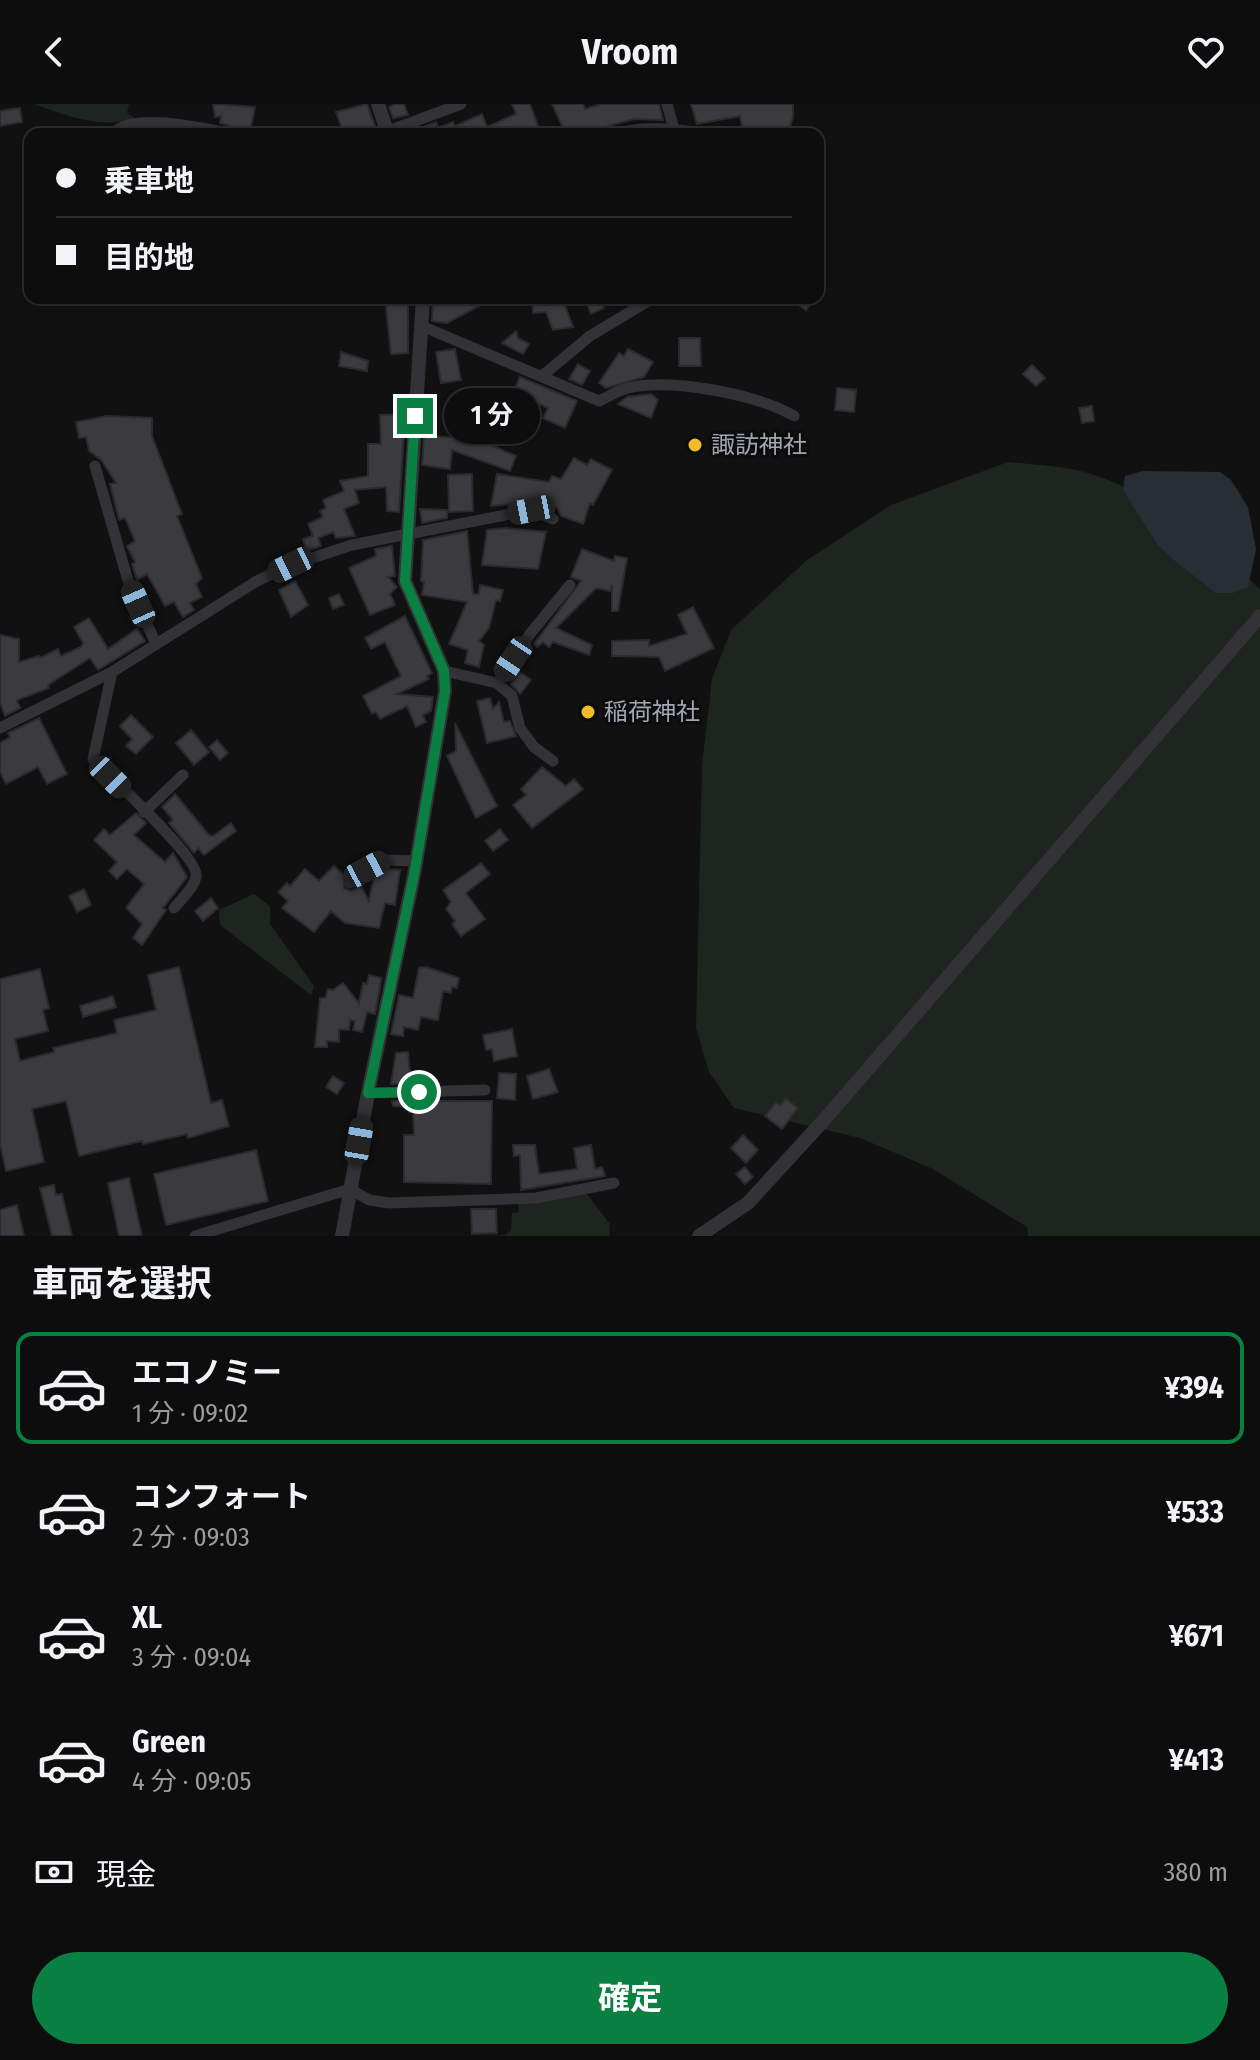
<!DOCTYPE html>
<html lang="ja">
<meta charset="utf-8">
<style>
body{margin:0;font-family:"Fira Sans Condensed","Noto Sans JP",sans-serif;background:#161617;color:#f1f3f6;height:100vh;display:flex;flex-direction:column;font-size:30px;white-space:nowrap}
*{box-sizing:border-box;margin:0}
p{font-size:26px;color:#9a9c9e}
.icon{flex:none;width:44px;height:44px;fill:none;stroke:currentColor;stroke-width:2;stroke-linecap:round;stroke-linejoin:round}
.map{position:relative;height:1132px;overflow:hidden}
.details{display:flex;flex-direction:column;background:#0d0d0e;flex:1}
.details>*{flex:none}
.guide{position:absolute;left:24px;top:24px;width:800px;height:176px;border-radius:16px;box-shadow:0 2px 6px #0004,0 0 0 2px #2d2d2e;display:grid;align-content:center;height:176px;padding:0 32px;background:#0d0d0e}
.end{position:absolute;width:36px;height:36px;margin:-18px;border:10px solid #0b8043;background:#fff;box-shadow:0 0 0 4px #fff}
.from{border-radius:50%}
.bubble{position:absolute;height:56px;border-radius:28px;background:#0d0d0e;box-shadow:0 2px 6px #0004,0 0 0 2px #2d2d2e;font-size:26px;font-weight:700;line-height:56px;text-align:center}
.car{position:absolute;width:24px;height:48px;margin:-24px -12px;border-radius:10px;box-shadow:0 0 6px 2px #0007;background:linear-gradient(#222 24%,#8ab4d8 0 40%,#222 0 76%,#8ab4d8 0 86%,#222 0)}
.guide b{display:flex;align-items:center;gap:28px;height:76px;font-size:30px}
.guide b+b{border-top:2px solid #2d2d2e}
.guide i{width:20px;height:20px;background:#f1f3f6}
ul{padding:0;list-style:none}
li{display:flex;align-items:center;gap:24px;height:112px;margin:0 16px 12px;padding:0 16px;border:4px solid transparent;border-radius:16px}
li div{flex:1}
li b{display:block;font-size:30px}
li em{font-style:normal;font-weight:700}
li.active{border-color:#0b8043}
li>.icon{width:72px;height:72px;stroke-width:1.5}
h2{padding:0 32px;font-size:36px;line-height:96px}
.pay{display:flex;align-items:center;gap:20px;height:88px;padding:0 32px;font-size:30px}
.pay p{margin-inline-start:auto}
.button{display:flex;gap:16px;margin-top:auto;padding:16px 32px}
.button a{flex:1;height:92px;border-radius:48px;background:#0b8043;color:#fff;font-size:32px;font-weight:700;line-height:92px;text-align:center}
header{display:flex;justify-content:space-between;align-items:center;height:104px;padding:0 32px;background:#0d0d0e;font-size:36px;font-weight:700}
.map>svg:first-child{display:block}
</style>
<header><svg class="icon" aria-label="back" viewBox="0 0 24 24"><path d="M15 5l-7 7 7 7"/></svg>Vroom<svg class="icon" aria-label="heart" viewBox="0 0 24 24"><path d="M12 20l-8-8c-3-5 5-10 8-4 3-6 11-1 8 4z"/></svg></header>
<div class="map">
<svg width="1260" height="1132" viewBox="0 0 1260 1132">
<rect width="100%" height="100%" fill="#111112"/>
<path fill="#1d251e" d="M34,0h95l-2,9 9,6c-36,10 -68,-3 -102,-15z
M1008,358c26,3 55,4 80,11 68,20 120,69 172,116v647h-232l-1,-9 -94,-58 -73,-31 -126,-30 -25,-36 -13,-44 6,-263 10,-86 19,-49 76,-70 84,-55z
M254,790l16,12v18l44,62 -3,9 -91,-70 -1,-15z
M586,1089l24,31 -1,12h-131l28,-1 5,-5 1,-17 7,-1 -1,-10z"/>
<path fill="#272e36" d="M1143,367l77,1 11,8 17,27 8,42 -8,38 -15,6h-17l-41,-32 -18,-17 -34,-54 2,-14z"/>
<path fill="#3b3b3f" stroke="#2b2b2e" stroke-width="2" d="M213,0l42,3 -5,25 -30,-9 1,-7 -6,1z
M367,0l8,22 -16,8h-15l-8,-22z
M395,0h9l4,11 -15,3 -4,-11z
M512,0h18l11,30h-135l30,-12 2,6 15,-6 2,4 27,-12 5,13 29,-13z
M552,0h31l2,5 17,-5h57l4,16 -29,-1 -55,15h-13z
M691,0h102v13l-5,17 -45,-1 -3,-17 -43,8z
M20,4l2,14 -22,4v-15z
M385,194h23v55l-17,1z
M433,194h61l-47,25 -15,-2z
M532,194h30l11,29 -20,3 -7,-18 -13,1z
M585,194h15l4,10 -13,6z
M788,194h26l-8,12z
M516,227l2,7 11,6 -6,10 -21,-11z
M679,234h21l1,28h-22z
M455,245l6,31 -20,3 -5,-31z
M628,245l25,13 -9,15 -38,11 -7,-5 20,-30 5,3z
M341,248l27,9 -1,10 -28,-5z
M578,260l12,7 -8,14 -13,-6z
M1032,261l13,13 -9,8 -13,-12z
M520,273l57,24 -12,27 -22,-10 5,-10 -20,-9 -5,12 -15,-7z
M837,284l19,2 -2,22 -19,-2z
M651,290l7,6 -7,18 -33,-14 9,-7z
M1092,302l2,15 -12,2 -3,-15z
M405,310l-6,98 -12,-1 -1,-24 -31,3 4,13 -15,6 11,27 -19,2 -3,-6 -15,6 3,8 -15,5 -3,-12 10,-3 -5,-12 15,-7 -3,-6 6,-3 -3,-8 21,-9 -4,-10 28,-5v-32h13l-1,-29z
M107,312l45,2v18l30,78 -5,2 25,62 -6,6 6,13 -12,6 4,7 -11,7 -9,-15 -9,4 -18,-32 -10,6 -5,-16 3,-2 -8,-16 8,-5 -10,-23 -6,2 -9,-36 6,-1 -15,-23 -12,-9 -3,-14 -7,1 -3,-16z
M424,332l52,2 40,18 -6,15 -58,-21 -2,19 -28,-4z
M574,354l13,7 4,-6 21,11 -19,35 -3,-2 -7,21 -22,-8 -4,-8 -23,-10 -1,4 -42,4 6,-32 52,8 3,-6 9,3z
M472,370l1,37 -24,1 -1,-37z
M420,405l27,1v8l-25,5z
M506,424l40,4 -8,37 -56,-4 5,-35z
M467,427l6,63h6l1,-9 23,5 -3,11 -4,-1 -7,28 -10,13 5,4 -5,22 -14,-4 3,-13 -19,-6 18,-42 -45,-7 2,-13 -3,-1 2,-41z
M392,442l3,30 -7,1 9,10 -7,7 5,11 -25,10 -21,-47 27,-12 -1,-7z
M582,445l32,12 1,-5 12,2 -9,53h-6v-26l-2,6 -14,-3 -40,40 36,17 -3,10 -36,-13 -4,5 -6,-5 -6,5 -3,-3 47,-63 -10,-4z
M295,477l13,24 -17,12 -12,-27z
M339,490l5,11 -11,4 -4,-11z
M693,503l21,41 -49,23 -6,-14 -47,-1v-15l37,-1v6l38,-12 -9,-19z
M405,512l27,57 -5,3 2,3 -32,15 36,3 -2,14 -8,4 3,7 -10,5 -9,-21 -27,13 -4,-7 -4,2 -9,-18 38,-20 -16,-34 -14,7 -6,-11z
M89,514l19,31 29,-20 8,12 -47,29 -8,-12 -42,27 1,3 -32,12 3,8 -15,8 -5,-14v-67l19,4v23l20,-6 1,2 18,-9 3,7 20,-9 2,-4 -9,-16z
M520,568l11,8 -11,14 -9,-10z
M490,594l3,11 6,-7 5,20 6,-1 6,15 -29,7 -10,-42z
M131,611l22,22 -17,17 -10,-8 6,-7 -12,-13z
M39,614l28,56 -20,10 -9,-17 -32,17 -6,-12v-29l10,-6 -2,-4z
M455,619l42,83 -21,12 -29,-62 9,-5z
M191,626l18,22 -15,13 -18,-22z
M217,636l11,13 -8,7 -11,-13z
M542,663l24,19 8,-7 9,10 -51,39 -19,-23 13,-10 -5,-6z
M175,690l34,41 4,1 18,-13 5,8 -32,24 -6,-7 -4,5 -25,-30 4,-3 -11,-13z
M136,709l10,10 -12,12 31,27 8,-9 14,24 -24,31 3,2 -24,35 -9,-7 9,-14 -16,-16 18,-24 -17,-15 -10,10 -8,-8 8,-9 -23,-22 10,-11 6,6z
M500,725l8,11 -15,11 -8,-10z
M481,759l9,11 -24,19 19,26 -24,17 -9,-12 3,-3 -9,-12 5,-7 -8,-12z
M334,762l11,10 -1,12 7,3 10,-5 8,15 5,-25 12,-7 14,1 -5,35 -10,-2 -6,25 -34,-5 -14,-12 -17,21 -32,-24 6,-7 -10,-9 9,-9 3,3 15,-17 14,12z
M84,785l7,16 -14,7 -8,-16z
M211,794l7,10 -15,13 -8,-10z
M179,863l32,136 11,-3 7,26 -41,12 -1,-4 -44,10 -1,-3 -63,15 -13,-55 -34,8 12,53 -38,9 -6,-27v-165l40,-10 9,39 -6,2 5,21 -33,8 5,22 34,-9 -1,-4 64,-15 -3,-13 42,-10 -8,-35z
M426,863l33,11 -2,10 -5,-1 -1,6 -8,-2 -5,29 -17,-3 -3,13 -14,-3 -1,9 -12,-2 8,-39 14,3 6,-30z
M369,871l12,3 -1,9 -5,27 -8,-2 -5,20 -9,-2 2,-9 -5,-1 -1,10 -10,-1v13l-12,-1v6h-12l5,-49h5l3,-9 5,1 10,-7 16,20 4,-20 4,1z
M113,892l3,11 -33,10 -3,-11z
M512,925l5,27 -23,5 -2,-12 -6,1 -3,-15z
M408,948l3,31 -20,1 5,-31z
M549,965l9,23 -25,7 -6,-23z
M499,969l17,1 -1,26 -18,-2z
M333,972l11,7 -7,11 -11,-7z
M786,994l12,10 -16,21 -17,-13 11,-14 4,3z
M392,997h100l-1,83 -87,-2v-47h10l-1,-23h-4v-5l-16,-1z
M743,1031l15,15 -12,13 -15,-15z
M513,1041h22l4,29 38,-5 -3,-21 17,-3 4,24 7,-2 3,9 -84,14 -1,-35 -6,1z
M256,1046l12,51 -102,24 -12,-51z
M745,1063l8,10 -8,7 -9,-10z
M129,1074l13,58h-23l-2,-9 -9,-44z
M54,1081l2,10 6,-1 10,42h-20l-12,-48z
M17,1101l7,31h-24v-26z
M471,1105h25l1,24 -25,1z"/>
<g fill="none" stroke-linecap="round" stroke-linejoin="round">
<path stroke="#323237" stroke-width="11" d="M667,0l7,25
M112,30c22,-23 93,-5 122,0
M380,30l81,-30
M614,30c30,-9 62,-5 94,0
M238,194l1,2
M424,223l175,74c9,-4 19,-11 29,-13 43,-10 128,6 166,28
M542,272l48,-40 63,-38
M95,362l34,118 27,60
M444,567l53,12 15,13 8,32 14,19 19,14
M112,568l-19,87c16,17 108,100 103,118 -2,10 -15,23 -22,31
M497,579l33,-49 40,-49
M0,624l112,-56 145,-91 34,-16 61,-20 179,-35 22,9
M144,708l39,-37
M350,779l33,-23 34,1
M368,989l117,-3
M195,1132l155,-47 19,11 20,3 147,-5 78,-15"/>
<path stroke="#323237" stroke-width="14" d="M378,0l10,30
M342,1132l26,-143 46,-218 31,-184 -1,-20 -39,-90 18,-283
M699,1132l49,-33 76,-83 436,-504"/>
</g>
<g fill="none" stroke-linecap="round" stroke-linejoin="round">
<path stroke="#0b8043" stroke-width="10" d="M415,312l-10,165 39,90 1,20 -31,184 -46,218 51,-1"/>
</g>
<g fill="#f2bb29" stroke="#0c0c0d" stroke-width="3">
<circle cx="695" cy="341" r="8"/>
<circle cx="588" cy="608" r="8"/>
</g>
<g text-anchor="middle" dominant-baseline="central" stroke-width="6" stroke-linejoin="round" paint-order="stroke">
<g font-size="24" fill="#a2a6b3" stroke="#0c0c0d" text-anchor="start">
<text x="711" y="341">諏訪神社</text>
<text x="604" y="608">稲荷神社</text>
</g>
</g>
</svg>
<i class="end from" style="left:419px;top:988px"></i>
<i class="end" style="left:415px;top:312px"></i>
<div class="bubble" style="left:444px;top:284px;width:96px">1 分</div>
<i class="car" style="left:531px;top:406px;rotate:259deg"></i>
<i class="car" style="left:291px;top:461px;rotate:244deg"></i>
<i class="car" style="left:138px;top:500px;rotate:336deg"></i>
<i class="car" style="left:513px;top:555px;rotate:214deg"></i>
<i class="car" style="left:110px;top:673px;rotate:135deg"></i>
<i class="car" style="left:367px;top:765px;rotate:62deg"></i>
<i class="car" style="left:359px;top:1037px;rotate:10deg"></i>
<div class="guide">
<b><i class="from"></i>乗車地</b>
<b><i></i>目的地</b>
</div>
</div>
<section class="details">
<h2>車両を選択</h2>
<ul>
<li class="active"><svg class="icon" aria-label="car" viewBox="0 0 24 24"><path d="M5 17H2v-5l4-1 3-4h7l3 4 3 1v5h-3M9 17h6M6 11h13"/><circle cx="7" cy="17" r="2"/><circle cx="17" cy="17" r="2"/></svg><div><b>エコノミー</b><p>1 分 · 09:02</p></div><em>¥394</em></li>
<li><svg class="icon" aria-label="car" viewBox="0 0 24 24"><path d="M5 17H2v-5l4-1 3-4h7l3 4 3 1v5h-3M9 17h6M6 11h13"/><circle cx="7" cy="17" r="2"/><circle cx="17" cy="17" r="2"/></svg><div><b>コンフォート</b><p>2 分 · 09:03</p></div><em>¥533</em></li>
<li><svg class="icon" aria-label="car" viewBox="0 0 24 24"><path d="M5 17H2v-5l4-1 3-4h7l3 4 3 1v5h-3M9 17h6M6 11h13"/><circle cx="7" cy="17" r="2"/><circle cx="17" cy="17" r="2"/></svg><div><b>XL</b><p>3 分 · 09:04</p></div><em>¥671</em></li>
<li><svg class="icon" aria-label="car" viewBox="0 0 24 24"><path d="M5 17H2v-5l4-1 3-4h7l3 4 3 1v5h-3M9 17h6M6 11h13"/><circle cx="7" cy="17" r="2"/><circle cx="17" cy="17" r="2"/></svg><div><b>Green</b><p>4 分 · 09:05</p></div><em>¥413</em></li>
</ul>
<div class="pay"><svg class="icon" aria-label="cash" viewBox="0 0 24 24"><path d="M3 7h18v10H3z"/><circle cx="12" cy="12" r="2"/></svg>現金<p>380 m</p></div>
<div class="button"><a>確定</a></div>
</section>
